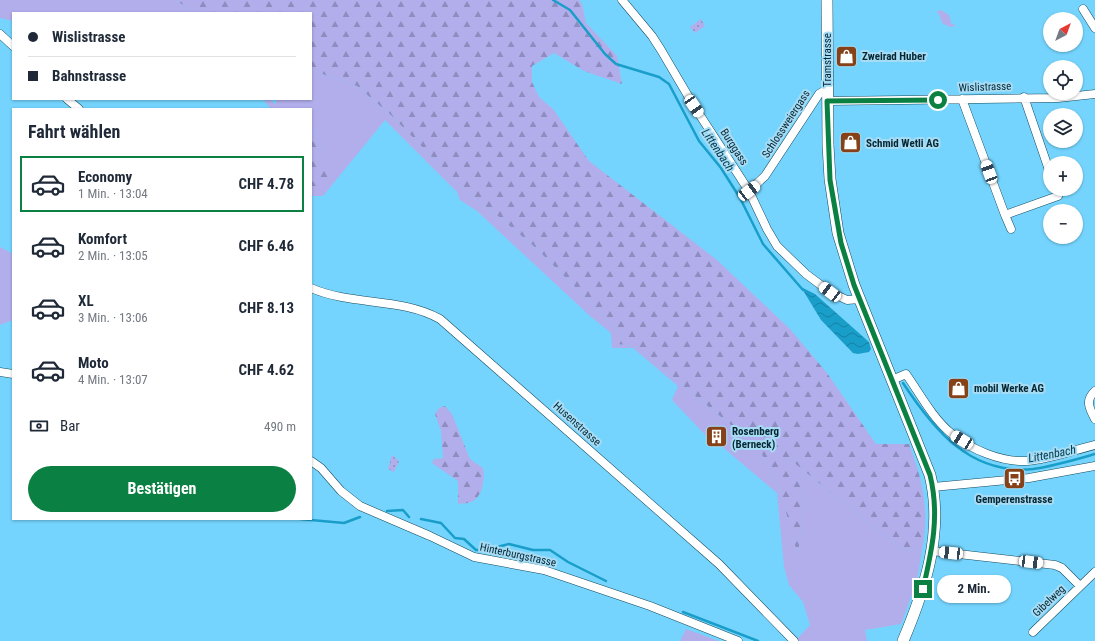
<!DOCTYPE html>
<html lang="de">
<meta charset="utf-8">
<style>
body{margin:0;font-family:"Roboto Condensed",sans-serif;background:#f6f6f7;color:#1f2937;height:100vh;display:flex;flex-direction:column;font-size:15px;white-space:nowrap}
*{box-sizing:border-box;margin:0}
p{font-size:13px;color:#747a83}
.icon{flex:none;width:22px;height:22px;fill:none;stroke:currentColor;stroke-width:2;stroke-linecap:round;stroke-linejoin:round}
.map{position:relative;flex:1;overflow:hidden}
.sheet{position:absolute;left:12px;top:108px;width:300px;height:412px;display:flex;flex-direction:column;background:#fff;border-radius:0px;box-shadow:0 1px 3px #0004}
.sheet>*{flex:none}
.hud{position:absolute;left:12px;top:12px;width:300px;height:88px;border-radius:0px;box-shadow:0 1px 3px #0004;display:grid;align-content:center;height:88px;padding:0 16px;background:#fff}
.needle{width:26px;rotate:41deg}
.tools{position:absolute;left:1043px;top:12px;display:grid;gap:8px}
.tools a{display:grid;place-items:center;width:40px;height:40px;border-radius:50%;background:#fff;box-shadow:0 1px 3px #0004;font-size:20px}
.end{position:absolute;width:18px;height:18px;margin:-9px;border:5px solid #0b8043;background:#fff;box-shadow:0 0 0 2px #fff}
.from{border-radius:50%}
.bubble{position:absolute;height:28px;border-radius:14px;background:#fff;box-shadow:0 1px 3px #0004;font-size:13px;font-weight:700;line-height:28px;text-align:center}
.car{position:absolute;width:12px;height:24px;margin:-12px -6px;border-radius:5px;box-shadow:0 0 3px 1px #0007;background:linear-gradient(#fff 24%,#345 0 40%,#fff 0 76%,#345 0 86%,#fff 0)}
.hud b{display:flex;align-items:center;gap:14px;height:38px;font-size:15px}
.hud b+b{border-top:1px solid #e0e1e3}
.hud i{width:10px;height:10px;background:#1f2937}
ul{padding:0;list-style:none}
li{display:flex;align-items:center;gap:12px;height:56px;margin:0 8px 6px;padding:0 8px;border:2px solid transparent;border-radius:0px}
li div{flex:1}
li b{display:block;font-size:15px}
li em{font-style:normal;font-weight:700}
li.active{border-color:#0b8043}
li>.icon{width:36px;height:36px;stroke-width:1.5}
h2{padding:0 16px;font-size:18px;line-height:48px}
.pay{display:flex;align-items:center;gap:10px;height:44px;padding:0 16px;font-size:15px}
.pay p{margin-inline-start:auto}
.cta{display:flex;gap:8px;margin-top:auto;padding:8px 16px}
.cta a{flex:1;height:46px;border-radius:24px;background:#0b8043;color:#fff;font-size:16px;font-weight:700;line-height:46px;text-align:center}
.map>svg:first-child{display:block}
</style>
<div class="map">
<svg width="1095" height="641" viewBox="0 0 1095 641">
<defs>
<pattern id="forest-firs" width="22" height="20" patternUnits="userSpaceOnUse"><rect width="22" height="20" fill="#b2aeeb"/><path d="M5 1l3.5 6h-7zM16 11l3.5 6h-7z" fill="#8f8dbf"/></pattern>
<pattern id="park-tufts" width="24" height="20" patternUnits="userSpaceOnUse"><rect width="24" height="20" fill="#b2aeeb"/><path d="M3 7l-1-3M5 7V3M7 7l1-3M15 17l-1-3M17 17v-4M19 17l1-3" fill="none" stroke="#8f8dbf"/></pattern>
<pattern id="garden-dots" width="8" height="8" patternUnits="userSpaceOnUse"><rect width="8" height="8" fill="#b2aeeb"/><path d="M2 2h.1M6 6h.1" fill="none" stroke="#8f8dbf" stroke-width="1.8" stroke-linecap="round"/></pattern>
<pattern id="water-waves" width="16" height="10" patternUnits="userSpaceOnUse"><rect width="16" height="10" fill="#199eca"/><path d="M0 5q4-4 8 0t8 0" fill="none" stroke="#1481a5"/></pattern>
</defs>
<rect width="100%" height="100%" fill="#74d4fd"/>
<path fill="#b2aeeb" d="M0,0h175l22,13h-184v8l-13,-3z
M311,70l46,16 35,30 77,79 29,21 38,32 87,87 -4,9 15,2 124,101 21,40 19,68 6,-60 -18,-39 115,93 21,1 -5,31 -16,43 -36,6 2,11h-68l-2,-2 13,-14 -7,-23 -14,-17 -5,-18 -7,-74 -57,-48 -8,-3 -40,-42 6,-14 -45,-38h-21l-1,-15 -21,-17 -113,-105 -17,-11 -3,-8 -72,-72 -62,76h-12v-10h9l-5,-32 7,-10 -11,-15v-20h-40l-8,-10h7l6,6v-6h35z
M0,247l13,7v66l-13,5z
M686,629l33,12h-39z"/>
<path fill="url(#forest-firs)" d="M175,0h404l3,4 4,19 31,33 5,28 -38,-13 -30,-18 -22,13v16l7,15 14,12 36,52 128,99 73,69 37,44 49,71h33c14,38 21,65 13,106l-21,-1 -114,-92 17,38 -6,61 -19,-69 -21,-40 -124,-101 -16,-2 5,-9 -87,-87 -38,-32 -29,-21 -77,-79 -35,-30 -46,-16v-57h-114z
M311,129l11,15 -7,10 14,21 -9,11h-9z
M445,406l7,8 18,45 13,9c2,11 0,29 -12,34 -4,2 -10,1 -13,2v-23l-26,-18 2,-4 9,-1 -2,-27 -6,-17 4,-6z"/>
<path fill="url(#park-tufts)" d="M941,10l8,5 2,8 5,3 -6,1 -8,-4 -3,-9 -3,-2z"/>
<path fill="url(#garden-dots)" d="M701,19l4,7 -10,7 -5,-6z
M392,455l7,6 -5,11 -6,-3z"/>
<path fill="url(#water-waves)" d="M801,287l14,7 54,48 2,7 -2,3 -11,2 -5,-1 -32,-33z"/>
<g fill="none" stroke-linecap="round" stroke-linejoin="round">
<path stroke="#199eca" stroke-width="2.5" d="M553,0l17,10 35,44 11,10 43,13 10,7 30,57 22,27 19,30 23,46 40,46
M903,383c31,47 67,92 130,86 21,-3 41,-9 62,-15
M387,511l16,-1 6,7
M300,519l44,4 16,-6
M421,519l20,4 14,15 9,1 12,11h13
M497,547l12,-3 24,6h17l18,12 38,19
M683,612l75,29"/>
<defs>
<path id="street" d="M622,0l30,36 9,14 33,56 55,85 18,38 10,17 29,28 24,18 17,8 13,-1
M1083,9l12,19
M0,34l13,12
M1024,97l26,76
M67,99l12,10
M962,99l43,116 53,-19 -2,-7
M827,101l231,-3 37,-4
M749,191l16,-15 54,-82 8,-5
M1005,215l6,14
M311,288c41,18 89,9 129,31l279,245 75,77
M0,372l13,2
M892,380l14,-6c14,20 27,45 46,60 20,16 49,28 74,27 22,-1 48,-11 69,-16
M1095,391c-10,9 -6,17 0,28
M311,461l10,7 20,23 19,15 70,30 44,21 70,13 106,36 88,35
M933,487l96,-9 66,-12
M932,551l123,14 7,3 18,18
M1033,632l62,-60"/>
<path id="secondary" d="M827,0l1,145 2,34 8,54 16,52 76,190c14,57 -5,114 -27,166"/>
</defs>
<use href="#street" stroke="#144a5e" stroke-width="9"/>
<use href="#secondary" stroke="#144a5e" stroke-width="12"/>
<use href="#street" stroke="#fff" stroke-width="8"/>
<use href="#secondary" stroke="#fff" stroke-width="11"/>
</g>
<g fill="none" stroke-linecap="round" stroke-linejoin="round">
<path stroke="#0b8043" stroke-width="5" d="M923,589c9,-39 17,-74 7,-114l-76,-190 -13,-42 -11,-63 -3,-79 111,-1"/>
</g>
<defs>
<symbol id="shop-square" viewBox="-11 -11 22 22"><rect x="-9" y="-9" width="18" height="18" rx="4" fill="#864119" stroke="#a7dcf5"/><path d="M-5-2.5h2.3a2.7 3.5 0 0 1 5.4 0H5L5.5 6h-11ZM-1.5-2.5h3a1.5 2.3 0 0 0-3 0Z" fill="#fff"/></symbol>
<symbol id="building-square" viewBox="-11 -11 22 22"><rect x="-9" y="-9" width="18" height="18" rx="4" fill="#864119" stroke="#a7dcf5"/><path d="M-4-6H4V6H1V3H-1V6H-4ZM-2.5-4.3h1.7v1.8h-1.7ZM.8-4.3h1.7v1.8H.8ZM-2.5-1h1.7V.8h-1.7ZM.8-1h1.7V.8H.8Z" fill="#fff"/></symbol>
<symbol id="bus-square" viewBox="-11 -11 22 22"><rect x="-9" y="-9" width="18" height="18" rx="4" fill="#864119" stroke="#a7dcf5"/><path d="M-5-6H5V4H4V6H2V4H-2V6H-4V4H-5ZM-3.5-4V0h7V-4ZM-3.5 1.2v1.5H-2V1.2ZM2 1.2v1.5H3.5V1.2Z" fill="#fff"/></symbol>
</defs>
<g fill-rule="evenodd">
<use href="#shop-square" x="834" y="44" width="25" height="25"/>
<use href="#shop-square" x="838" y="130" width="25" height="25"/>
<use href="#shop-square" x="946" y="376" width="25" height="25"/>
<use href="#building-square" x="704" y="424" width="25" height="25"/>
<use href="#bus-square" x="1002" y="466" width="25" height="25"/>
</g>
<g text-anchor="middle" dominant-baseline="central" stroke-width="4" stroke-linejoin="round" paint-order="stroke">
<g font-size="11" font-weight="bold" fill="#062632" stroke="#a7dcf5" text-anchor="start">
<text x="862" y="56">Zweirad Huber</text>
<text x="866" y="143">Schmid Wetli AG</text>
<text x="974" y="388">mobil Werke AG</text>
<text x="732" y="431">Rosenberg<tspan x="732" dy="13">(Berneck)</tspan></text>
<text x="1014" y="499" text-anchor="middle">Gemperenstrasse</text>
</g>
<g font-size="11" fill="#062632" stroke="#a7dcf5">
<text transform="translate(827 60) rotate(-90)">Tramstrasse</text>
<text transform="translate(985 87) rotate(-2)">Wislistrasse</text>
<text transform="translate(786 124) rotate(-57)">Schlossweiergass</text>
<text transform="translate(734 147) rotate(57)">Burggass</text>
<text transform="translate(577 424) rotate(42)">Husenstrasse</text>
<text transform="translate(518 555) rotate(12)">Hinterburgstrasse</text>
<text transform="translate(1049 601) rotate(-44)">Gibelweg</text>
</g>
<g font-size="12" font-style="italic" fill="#02384a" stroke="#a7dcf5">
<text transform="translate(718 150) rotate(56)">Littenbach</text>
<text transform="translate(1052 454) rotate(-11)">Littenbach</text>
</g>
</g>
</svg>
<div class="tools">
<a><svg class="needle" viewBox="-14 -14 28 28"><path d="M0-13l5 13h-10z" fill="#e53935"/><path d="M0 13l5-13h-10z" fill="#747a83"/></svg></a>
<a><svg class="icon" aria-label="locate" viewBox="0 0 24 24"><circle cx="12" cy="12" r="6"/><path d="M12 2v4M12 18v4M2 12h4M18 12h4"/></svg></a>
<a><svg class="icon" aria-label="layers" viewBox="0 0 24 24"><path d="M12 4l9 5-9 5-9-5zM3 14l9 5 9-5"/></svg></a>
<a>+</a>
<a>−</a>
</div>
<i class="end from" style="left:938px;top:100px"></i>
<i class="end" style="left:923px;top:589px"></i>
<div class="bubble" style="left:937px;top:575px;width:74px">2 Min.</div>
<i class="car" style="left:694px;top:106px;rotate:146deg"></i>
<i class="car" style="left:989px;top:172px;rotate:340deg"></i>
<i class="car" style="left:749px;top:191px;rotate:53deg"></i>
<i class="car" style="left:830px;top:292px;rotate:307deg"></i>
<i class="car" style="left:962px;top:440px;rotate:301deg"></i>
<i class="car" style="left:951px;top:553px;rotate:276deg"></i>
<i class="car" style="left:1031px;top:562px;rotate:97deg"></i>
<div class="hud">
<b><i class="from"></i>Wislistrasse</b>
<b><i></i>Bahnstrasse</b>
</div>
<section class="sheet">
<h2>Fahrt wählen</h2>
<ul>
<li class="active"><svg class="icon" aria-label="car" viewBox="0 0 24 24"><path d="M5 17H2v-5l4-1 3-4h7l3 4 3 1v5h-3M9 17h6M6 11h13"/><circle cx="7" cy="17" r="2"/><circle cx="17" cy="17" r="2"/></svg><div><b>Economy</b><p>1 Min. · 13:04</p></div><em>CHF 4.78</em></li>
<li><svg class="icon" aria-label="car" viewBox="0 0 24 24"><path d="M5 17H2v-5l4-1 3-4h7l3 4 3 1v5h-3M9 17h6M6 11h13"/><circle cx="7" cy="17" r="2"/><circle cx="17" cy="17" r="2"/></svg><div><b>Komfort</b><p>2 Min. · 13:05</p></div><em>CHF 6.46</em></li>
<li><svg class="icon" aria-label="car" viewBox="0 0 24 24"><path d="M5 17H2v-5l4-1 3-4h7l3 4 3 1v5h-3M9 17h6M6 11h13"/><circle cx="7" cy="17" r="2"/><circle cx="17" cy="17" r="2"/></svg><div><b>XL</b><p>3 Min. · 13:06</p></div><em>CHF 8.13</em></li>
<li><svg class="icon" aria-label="car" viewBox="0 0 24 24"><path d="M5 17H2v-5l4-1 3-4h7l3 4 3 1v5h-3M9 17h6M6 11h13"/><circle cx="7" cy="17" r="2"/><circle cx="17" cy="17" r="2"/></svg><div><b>Moto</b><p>4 Min. · 13:07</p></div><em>CHF 4.62</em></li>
</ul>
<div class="pay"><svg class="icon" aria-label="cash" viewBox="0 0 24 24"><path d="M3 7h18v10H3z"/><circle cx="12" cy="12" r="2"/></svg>Bar<p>490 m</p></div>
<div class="cta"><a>Bestätigen</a></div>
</section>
</div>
